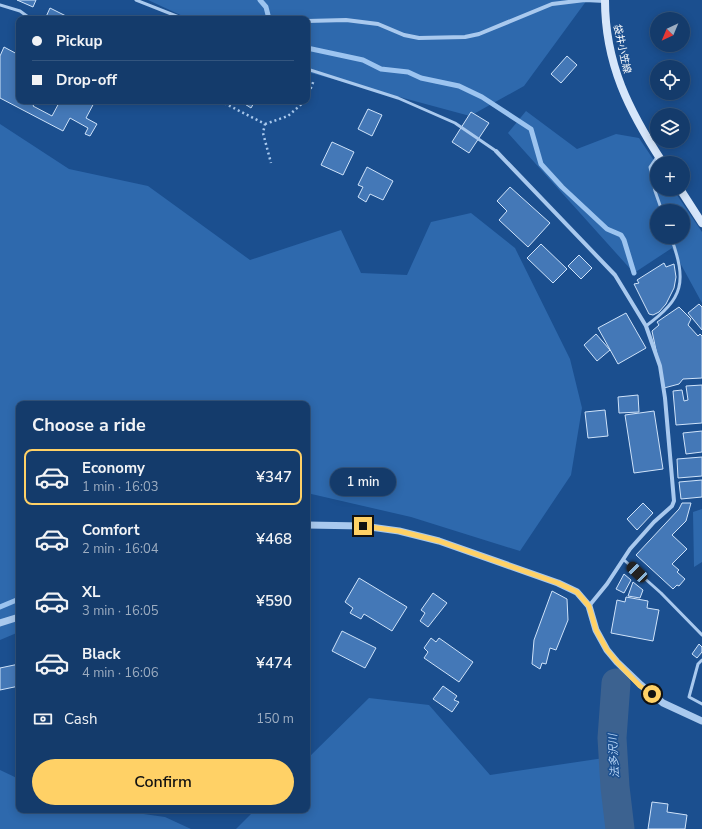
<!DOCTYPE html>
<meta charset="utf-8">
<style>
body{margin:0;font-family:"Nunito Sans","Noto Sans JP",sans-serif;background:#214673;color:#f1f3f6;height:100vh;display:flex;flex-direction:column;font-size:15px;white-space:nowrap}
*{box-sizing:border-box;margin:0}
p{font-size:13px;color:#9dadc1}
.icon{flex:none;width:22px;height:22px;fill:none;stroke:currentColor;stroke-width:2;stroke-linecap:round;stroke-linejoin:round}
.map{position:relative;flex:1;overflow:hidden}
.details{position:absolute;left:16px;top:401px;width:294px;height:412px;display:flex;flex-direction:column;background:#143b6b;border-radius:8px;box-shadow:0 2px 10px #0003,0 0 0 1px #33557e}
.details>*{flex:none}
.guide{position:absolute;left:16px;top:16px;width:294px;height:88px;border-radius:8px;box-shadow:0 2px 10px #0003,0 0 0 1px #33557e;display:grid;align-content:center;height:88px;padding:0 16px;background:#143b6b}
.needle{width:26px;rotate:224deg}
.controls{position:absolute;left:650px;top:12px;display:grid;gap:8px}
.controls a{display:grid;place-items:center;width:40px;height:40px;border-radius:50%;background:#143b6b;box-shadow:0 2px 10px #0003,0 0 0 1px #33557e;font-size:20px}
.end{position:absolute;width:18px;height:18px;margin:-9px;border:5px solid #ffd166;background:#111;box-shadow:0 0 0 2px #111}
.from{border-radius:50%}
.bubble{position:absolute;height:28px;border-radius:14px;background:#143b6b;box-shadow:0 2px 10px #0003,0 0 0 1px #33557e;font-size:13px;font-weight:600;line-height:28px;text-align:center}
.car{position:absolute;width:12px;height:24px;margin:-12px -6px;border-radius:5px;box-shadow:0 0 3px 1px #0007;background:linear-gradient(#222 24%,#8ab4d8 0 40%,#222 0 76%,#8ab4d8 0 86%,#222 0)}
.guide b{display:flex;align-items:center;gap:14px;height:38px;font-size:15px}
.guide b+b{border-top:1px solid #33557e}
.guide i{width:10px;height:10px;background:#f1f3f6}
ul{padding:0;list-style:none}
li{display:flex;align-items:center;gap:12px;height:56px;margin:0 8px 6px;padding:0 8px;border:2px solid transparent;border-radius:8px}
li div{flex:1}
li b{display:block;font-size:15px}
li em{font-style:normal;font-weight:600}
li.current{border-color:#ffd166}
li>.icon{width:36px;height:36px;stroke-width:1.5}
h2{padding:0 16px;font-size:18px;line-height:48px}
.pay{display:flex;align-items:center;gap:10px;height:44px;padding:0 16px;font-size:15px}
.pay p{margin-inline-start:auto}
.button{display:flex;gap:8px;margin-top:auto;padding:8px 16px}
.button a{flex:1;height:46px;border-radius:24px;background:#ffd166;color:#111;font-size:16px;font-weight:600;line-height:46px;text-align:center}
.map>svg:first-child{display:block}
</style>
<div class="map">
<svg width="702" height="829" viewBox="0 0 702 829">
<rect width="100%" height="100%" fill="#1b4f8f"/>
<path fill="#2e69ad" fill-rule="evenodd" d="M148,0h439l-63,86 -54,30 -163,-44v-53h-118z
M526,111l51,38 39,-15 23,4 18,27v24h16l29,43v71l-30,-55 -38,25 -126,-140zM657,211h26v26h-26z
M0,124l69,45 79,17 102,74 91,-30 20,43 46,2 24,-53 40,-9 44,35 55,111 12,49 -11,67 -51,76 -109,-34 -104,-24v-89h-288v228l-19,8z
M702,509v53l-8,5 -1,-55z
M369,698l60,7 61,70 114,-17 11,71h-379l19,-19h52v-51z
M0,770l19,9v31h96l50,7 26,12h-191z"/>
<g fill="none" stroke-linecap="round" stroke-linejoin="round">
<path stroke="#9cc4f0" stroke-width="5" d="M260,0l6,7 3,12
M307,48l56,12 18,9 27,3 13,6 38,8 23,11 49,32 10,35 21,23 45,42 14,6 3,5 10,33
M0,607l19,-8"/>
<path stroke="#3c6290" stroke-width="29" d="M616,683l-4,55 3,49 5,42"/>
</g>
<path fill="#4478b7" stroke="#cfe3fa" d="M17,0h19l-3,7z
M50,8l20,10v1h-25z
M4,47l15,8v46h17l-3,5 19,10 8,-15h35l-9,17 11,6 -7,12 -5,-2 3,-6 -18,-10 -7,13 -63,-33v-42z
M567,56l10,9 -16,18 -10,-9z
M240,101h15l-4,7z
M368,109l14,6 -10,21 -14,-7z
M471,112l18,11 -20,30 -17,-11z
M332,142l22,10 -11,23 -22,-10z
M367,167l26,14 -10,19 -13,-6 -4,8 -8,-5 5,-10 -5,-2z
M510,187l40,36 -22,24 -29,-27 8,-9 -10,-10z
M541,244l26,25 -14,14 -26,-25z
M579,255l13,13 -11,11 -13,-13z
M664,263l2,4 8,-3 2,13 -2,11 -8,16 -7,8 -6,3 -4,-1 -15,-30 5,-1 -2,-3z
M699,304l3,3v23l-14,-17z
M679,307l12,12 -3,6 10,11 2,-2 2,2v42l-19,1 -4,5 -15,4 -12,-57 7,-6 -2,-3z
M626,313l20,35 -28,16 -20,-36z
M596,334l14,16 -13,11 -13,-16z
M702,385v38l-26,2 -3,-34 9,-1 2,11 4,-1 -2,-14z
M638,395l1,17 -20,1 -1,-16z
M605,410l3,26 -20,2 -3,-26z
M654,411l9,58 -29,4 -9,-58z
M702,431v21l-16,2 -3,-21z
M702,457v19l-24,2 -1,-19z
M702,480v17l-21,2 -2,-17z
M643,503l10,10 -16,17 -10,-11z
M682,503h9l-5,18 -14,14 15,14 -15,15 7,6 -2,2 8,7 -6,7 -2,-1 -4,4 -37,-34 43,-46z
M624,574l7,6 -7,13 -8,-4z
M359,578l48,29 -15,24 -28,-17 -3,5 -11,-6 3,-5 -8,-6z
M633,582l10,8 -3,8 -12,-2z
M552,591l15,8 1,21 -12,30 -6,-2 -4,16 -4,-1 -2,6 -8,-5 2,-24z
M433,593l14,10 -19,24 -8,-6 5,-8 -4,-3z
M626,597l22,4 -1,7 12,2 -6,31 -42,-8 6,-33 8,2z
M342,631l34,17 -11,20 -33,-17z
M431,638l5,4 3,-4 34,24 -14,20 -35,-24 4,-6 -4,-4z
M699,644l3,3v5l-5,6 -5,-4z
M19,664v22l-19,4v-22z
M443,686l14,10 -3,4 5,2 -7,10 -19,-13z
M652,802l16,2 -1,8 20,3 -2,14h-37z"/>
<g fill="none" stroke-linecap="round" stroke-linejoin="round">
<path stroke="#a9c9ee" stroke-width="2.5" stroke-dasharray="2 3" stroke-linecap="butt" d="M307,98l7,-18
M220,101l45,23 -2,9 8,30
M265,124l23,-8 17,-15"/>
<path stroke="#a9c9ee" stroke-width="3" d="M136,0l48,19
M0,5l20,6 11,8
M307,69l91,29 57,25 41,28
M657,157l-7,10 5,24 7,20
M646,326c38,-28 41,-44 25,-89
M624,560l37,33 41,42
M702,660l-4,4 -9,33 13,7"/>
<path stroke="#a9c9ee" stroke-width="4" d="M307,21l39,-1 32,4 26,11 15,3 46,-1 14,-3 73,-30 33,-4 20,1
M496,151l119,124 31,51 14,40 5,32 9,103 -2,5 -18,16 -24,27 -23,35 -18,22"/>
<path stroke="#a9c9ee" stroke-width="7" d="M307,525l56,1 36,5 40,10 119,42 19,9 12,14 7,24 11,20 10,12 24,23 22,18 39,18
M0,623l19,-6"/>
<path stroke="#d6e6fa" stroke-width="8" d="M605,0c0,64 24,111 58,163
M680,189l22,34"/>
</g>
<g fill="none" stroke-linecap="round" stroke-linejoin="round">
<path stroke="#ffd166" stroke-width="5" d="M363,526l36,5 40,10 119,42 19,9 12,14 7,24 11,20 10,12 23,24 12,8"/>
</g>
<g text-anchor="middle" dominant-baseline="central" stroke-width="3" stroke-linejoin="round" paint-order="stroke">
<g font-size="10" fill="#fff" stroke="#1b4f8f">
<text transform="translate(622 49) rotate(78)">袋井小笠線</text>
</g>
<g font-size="11" font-style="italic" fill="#b5d3f5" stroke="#1b4f8f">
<text transform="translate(614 756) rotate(-93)">法多沢川</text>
</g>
</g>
</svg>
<div class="controls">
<a><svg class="needle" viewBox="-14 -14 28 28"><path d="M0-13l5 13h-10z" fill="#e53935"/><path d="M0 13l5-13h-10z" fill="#9dadc1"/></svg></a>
<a><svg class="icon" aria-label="locate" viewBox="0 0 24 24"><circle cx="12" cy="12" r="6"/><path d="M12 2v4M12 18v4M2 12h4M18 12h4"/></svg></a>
<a><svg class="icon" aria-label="layers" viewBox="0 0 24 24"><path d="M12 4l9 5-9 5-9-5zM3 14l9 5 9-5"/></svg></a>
<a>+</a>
<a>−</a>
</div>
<i class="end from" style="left:652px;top:694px"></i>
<i class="end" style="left:363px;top:526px"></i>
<div class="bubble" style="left:330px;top:468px;width:66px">1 min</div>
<i class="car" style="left:637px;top:572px;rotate:314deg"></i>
<div class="guide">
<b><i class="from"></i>Pickup</b>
<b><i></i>Drop-off</b>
</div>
<section class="details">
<h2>Choose a ride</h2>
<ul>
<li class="current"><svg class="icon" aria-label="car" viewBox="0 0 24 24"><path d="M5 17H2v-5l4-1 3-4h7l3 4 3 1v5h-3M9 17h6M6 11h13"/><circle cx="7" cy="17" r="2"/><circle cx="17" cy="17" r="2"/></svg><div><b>Economy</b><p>1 min · 16:03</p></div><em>¥347</em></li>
<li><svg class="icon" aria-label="car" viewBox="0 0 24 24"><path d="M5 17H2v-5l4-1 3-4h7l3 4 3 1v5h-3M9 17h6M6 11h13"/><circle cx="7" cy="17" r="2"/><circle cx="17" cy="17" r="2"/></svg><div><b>Comfort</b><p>2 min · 16:04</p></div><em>¥468</em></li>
<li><svg class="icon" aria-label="car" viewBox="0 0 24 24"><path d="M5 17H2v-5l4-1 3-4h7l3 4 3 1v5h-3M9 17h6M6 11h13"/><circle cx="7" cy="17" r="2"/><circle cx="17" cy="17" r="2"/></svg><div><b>XL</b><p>3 min · 16:05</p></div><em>¥590</em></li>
<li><svg class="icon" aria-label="car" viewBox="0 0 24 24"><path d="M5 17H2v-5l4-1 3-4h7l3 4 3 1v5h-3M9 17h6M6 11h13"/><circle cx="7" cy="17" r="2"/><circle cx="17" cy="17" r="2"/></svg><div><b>Black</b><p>4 min · 16:06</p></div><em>¥474</em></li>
</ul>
<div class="pay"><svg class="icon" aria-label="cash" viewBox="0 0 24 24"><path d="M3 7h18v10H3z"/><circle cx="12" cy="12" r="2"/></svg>Cash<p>150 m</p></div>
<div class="button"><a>Confirm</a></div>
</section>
</div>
